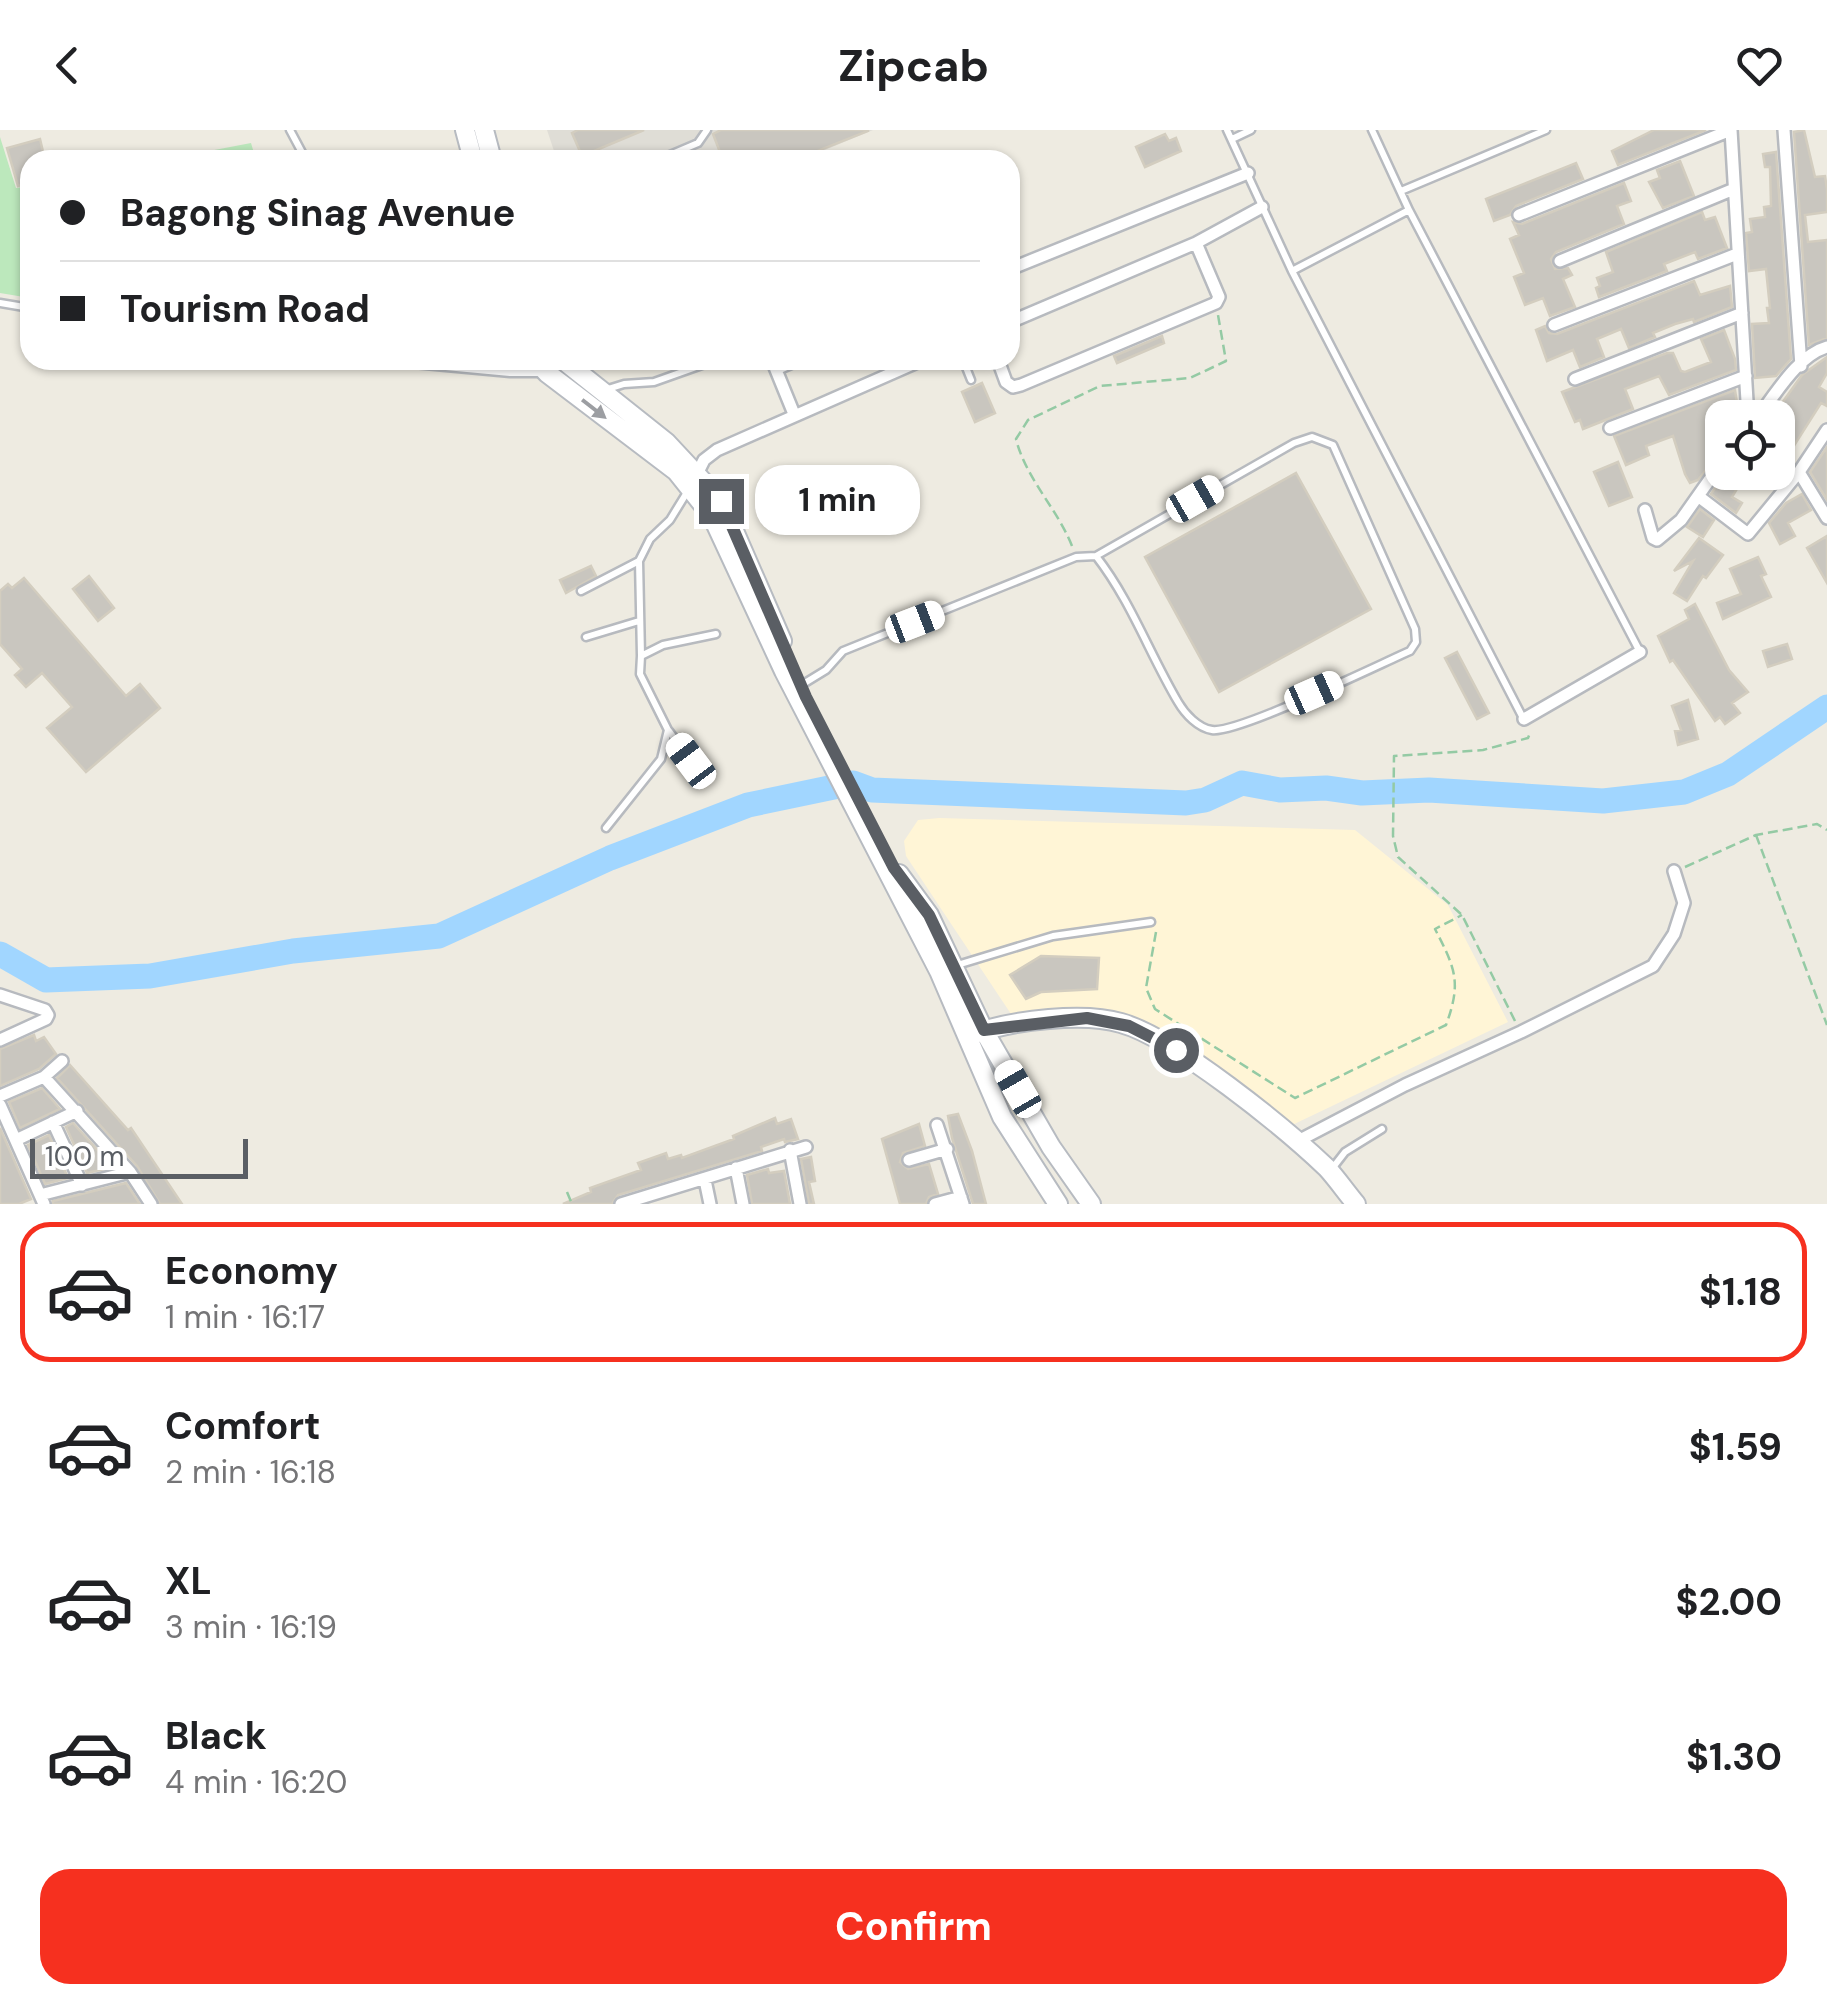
<!DOCTYPE html>
<meta charset="utf-8">
<style>
body{margin:0;font-family:"DM Sans",sans-serif;background:#f6f6f6;color:#202124;height:100vh;display:flex;flex-direction:column;font-size:38px;white-space:nowrap}
*{box-sizing:border-box;margin:0}
p{font-size:32px;color:#757577}
.icon{flex:none;width:55px;height:55px;fill:none;stroke:currentColor;stroke-width:2;stroke-linecap:round;stroke-linejoin:round}
.map{position:relative;height:1074px;overflow:hidden}
.details{display:flex;flex-direction:column;background:#fff;flex:1}
.details>*{flex:none}
.banner{position:absolute;left:20px;top:20px;width:1000px;height:220px;border-radius:30px;box-shadow:0 2px 8px #0004;display:grid;align-content:center;height:220px;padding:0 40px;background:#fff}
.buttons{position:absolute;left:1705px;top:270px;display:grid;gap:20px}
.buttons a{display:grid;place-items:center;width:90px;height:90px;border-radius:20px;background:#fff;box-shadow:0 2px 8px #0004;font-size:50px}
.scale{position:absolute;left:30px;bottom:25px;width:218px;box-sizing:border-box;padding-left:10px;border:5px solid #5a5e64;border-top:0;font-size:28px;line-height:35px;white-space:nowrap;color:#5a5e64;-webkit-text-stroke:8px #fff;paint-order:stroke}
.end{position:absolute;width:45px;height:45px;margin:-22px;border:12px solid #5a5e64;background:#fff;box-shadow:0 0 0 5px #fff}
.from{border-radius:50%}
.bubble{position:absolute;height:70px;border-radius:30px;background:#fff;box-shadow:0 2px 8px #0004;font-size:32px;font-weight:700;line-height:70px;text-align:center}
.car{position:absolute;width:30px;height:60px;margin:-30px -15px;border-radius:12px;box-shadow:0 0 8px 2px #0007;background:linear-gradient(#fff 24%,#345 0 40%,#fff 0 76%,#345 0 86%,#fff 0)}
.banner b{display:flex;align-items:center;gap:35px;height:95px;font-size:38px}
.banner b+b{border-top:2px solid #e0e0e0}
.banner i{width:25px;height:25px;background:#202124}
ul{padding:18px 0 0;list-style:none}
li{display:flex;align-items:center;gap:30px;height:140px;margin:0 20px 15px;padding:0 20px;border:5px solid transparent;border-radius:30px}
li div{flex:1}
li b{display:block;font-size:38px}
li em{font-style:normal;font-weight:700}
li.current{border-color:#f6301f}
li>.icon{width:90px;height:90px;stroke-width:1.5}
.button{display:flex;gap:20px;margin-top:auto;padding:20px 40px}
.button a{flex:1;height:115px;border-radius:30px;background:#f6301f;color:#fff;font-size:40px;font-weight:700;line-height:115px;text-align:center}
header{display:flex;justify-content:space-between;align-items:center;height:130px;padding:0 40px;background:#fff;font-size:45px;font-weight:700}
.map>svg:first-child{display:block}
</style>
<header><svg class="icon" aria-label="back" viewBox="0 0 24 24"><path d="M15 5l-7 7 7 7"/></svg>Zipcab<svg class="icon" aria-label="heart" viewBox="0 0 24 24"><path d="M12 20l-8-8c-3-5 5-10 8-4 3-6 11-1 8 4z"/></svg></header>
<div class="map">
<svg width="1827" height="1074" viewBox="0 0 1827 1074">
<rect width="100%" height="100%" fill="#eeebe1"/>
<path fill="#fff5d6" d="M939,688l416,12 93,75 60,117 -220,105 -149,-103 -124,-4 -109,-164 -2,-15 14,-21z"/>
<path fill="#dfddd6" d="M547,0h326l-72,30h-244z"/>
<path fill="#bce8bc" d="M0,7l16,51 14,-2v112l-30,-5z
M251,13l5,17h-94z"/>
<g fill="none" stroke-linecap="round" stroke-linejoin="round">
<path stroke="#a1d6ff" stroke-width="25" d="M0,824l46,26 104,-4 143,-25 146,-15 171,-78 138,-53 105,-22 19,7 314,13 19,-3 37,-17 38,7 46,-2 36,5 67,-3 174,11 81,-9 44,-18 99,-67"/>
</g>
<path fill="#c9c6bf" stroke="#d3cdbf" stroke-width="2.5" d="M578,0h66l-62,26 -10,-23z
M721,0h147v1l-73,29h-72l-10,-26z
M1654,0h52l-88,35 -6,-14z
M1804,0l11,47 10,-1 2,13v23l-22,3 3,27 19,-2v98l-18,7 -15,-213z
M1165,4l4,7 7,-3 5,13 -36,16 -9,-20z
M40,9l5,21h-15v23l-12,3 -11,-38z
M1776,22l15,207 -15,17 -21,2 -3,-54 17,-1 -2,-15h3l-4,-39 -17,2 -3,-38 6,-1 -2,-13 15,-2 -1,-10 7,-1 -1,-39h-5l-2,-13z
M1680,31l14,35 -31,12 -14,-26 11,-4 -3,-8z
M1576,33l7,16 -67,27 -6,9 -16,6 -8,-22z
M1624,53l7,18 -14,5 7,18 -68,28 -5,7 4,10 13,-1 4,7 -9,4 12,28 -25,9 -7,-18 -18,7 -11,-28 10,-4 -14,-34 9,-4 -6,-13 9,2z
M1702,82l3,8 10,-3 12,31 -29,11 -3,-7 -31,12 3,7 -68,26 -3,-9 4,-2 -3,-8 16,-6 -7,-20z
M1694,151l6,14 30,-9 2,21 -38,15 -1,-3 -18,5 -22,9 2,4 -26,11 -8,-19 -24,10 7,18 -24,10 -7,-17 -26,11 -11,-31 9,-4 4,7 8,1z
M1724,200l11,29 1,11 -67,25 -10,-19 -34,13 8,20 -50,20 -3,-9 -5,2 -13,-30 105,-39h6l8,18 4,1 26,-10 -10,-23z
M1162,206l2,7 -47,20 -3,-7z
M1827,227v16l-8,14 8,5v14l-6,-3 -43,68v-35l7,-11 -13,-8 30,-42z
M982,253l13,30 -20,9 -13,-30z
M1735,260l3,19 -16,7v34l-24,30 -8,3 -5,-9 -12,-38 -27,10 3,9 -23,10 -12,-29z
M1827,317v53l-17,-28z
M1618,332l14,35 -23,9 -15,-34z
M1726,342h21l-15,25 10,6 -6,10 -25,-19z
M1296,343l75,136 -152,83 -74,-135z
M1802,364l9,16 -23,13 7,13 -15,8 -11,-21 17,-20z
M1700,379l14,11 -11,17 -16,-10z
M1827,406v47l-20,-35z
M1699,408l24,17 -17,23 -3,-2 -16,25 -13,-8 19,-32 -19,10z
M1758,427l8,17 -5,2 10,21 -48,22 -6,-16 24,-9 -11,-25z
M591,436l5,10 -30,17 -6,-13z
M89,446l25,32 -16,13 -25,-32z
M24,448l102,118 14,-12 20,24 -74,64 -39,-44 25,-21 -30,-34 -16,14 -11,-12 7,-6 -22,-25v-53l8,-7 4,4z
M1695,474l34,66 19,22 -16,11 8,10 -15,11 -5,-7 -5,4 -42,-61 -3,2 -12,-26 31,-17 -4,-9z
M1787,514l5,15 -24,8 -5,-16z
M1457,522l32,61 -12,6 -32,-61z
M1688,570l10,39 -20,6 -3,-14 6,-1 -9,-24z
M1041,826l58,2 -2,31 -56,3 -15,7 -16,-24z
M34,905l2,6 8,-4 12,17 -17,15 -39,17v-37z
M70,935l58,65 3,-2 51,76h-22l-23,-38 -80,-88z
M42,958l18,21 -40,19 -11,-26z
M958,984l14,37 14,53h-13l-21,-66 -4,-22z
M775,988l2,6 14,-5 7,20 -13,3 -1,-3 -23,8 1,4 -144,44 -6,9h-49l28,-12 -1,-4 51,-18 -3,-7 28,-10 2,6 13,-4 1,3 52,-19 -1,-3z
M73,993l40,44 -26,6 -21,-46z
M919,994l6,22 -22,7 -3,9 8,7 21,-5 9,30 -9,3 -3,7h-26l-18,-65z
M0,998l31,71 -12,5h-19z
M49,1005l19,43 -23,6 -17,-39z
M811,1027l4,24 -6,1 5,22h-5l-8,-45z
M768,1039l1,4 15,-2 6,33h-38l-5,-29z
M126,1053l14,21h-87v-3z"/>
<g fill="none" stroke-linecap="round" stroke-linejoin="round">
<defs>
<path id="lane" d="M290,0l16,30
M1227,0l65,141 231,447
M1372,0l37,80 231,442
M1232,9l19,-9
M658,30l40,-17 9,-13
M1401,61l145,-61
M1292,141l117,-61
M0,173l30,5
M371,230l139,13h34
M963,230l8,20
M608,259l16,-5 30,-2 62,-22
M581,461l58,-30
M586,507l53,-16
M641,526l-2,-95 11,-22 20,-19 19,-31
M795,559l31,-19 17,-19 233,-94 20,-1c35,45 53,97 82,146 7,12 20,26 34,28 25,4 166,-65 198,-79l6,-9 -1,-13 -82,-184 -21,-8 -18,6 -198,113
M669,601l22,30
M606,698l55,-69 7,-29 -28,-56 1,-18 22,-11 53,-11
M954,836l99,-30 98,-14
M1331,1040l14,-18 37,-23"/>
<path id="street" d="M1731,0l17,288
M1784,0l17,236
M1519,85l212,-85
M1560,131l174,-72
M1010,139l238,-96
M1010,192l186,-79 66,-36
M1554,195l183,-71
M772,230l22,54
M998,230l8,22 7,5 8,-2 195,-82 3,-6 -23,-54
M776,239l21,-9
M1575,249l167,-66
M1757,288c18,-23 41,-63 70,-71
M1610,298l136,-52
M1799,342l28,46
M695,348l9,-18 13,-10 205,-90
M1698,366l50,38 51,-62 28,-42
M1645,380l8,28 4,2 24,-20 41,-58
M1524,589l116,-67
M0,865l45,15 3,5 -2,4 -46,21
M44,947l86,95 21,32
M0,966l44,-19 18,-16
M0,975l44,99
M53,992l29,63
M937,995l26,79
M16,1010l61,-29
M1296,1012l109,-57 116,-53 132,-66 21,-32 10,-31 -10,-32
M790,1020l10,54
M909,1030l38,-11
M736,1038l7,36
M705,1050l5,24
M40,1065l90,-23
M621,1074l185,-57
M935,1074l26,-7"/>
<path id="secondary" d="M465,0l8,30
M484,0l8,30
M535,230l12,13 129,98 36,45 72,155 155,300 63,146 56,87
M563,230l103,82 55,59 61,140
M899,744l30,41 55,116 67,116 40,57
M977,903c37,-13 107,-21 144,-10 54,15 164,105 206,145 10,11 19,24 29,36"/>
</defs>
<use href="#lane" stroke="#b7babf" stroke-width="11"/>
<use href="#street" stroke="#b7babf" stroke-width="16"/>
<use href="#secondary" stroke="#b7bbc1" stroke-width="22"/>
<path stroke="#94caa4" stroke-width="2.5" stroke-dasharray="10 5" stroke-linecap="butt" d="M1072,416c-15,-38 -46,-67 -56,-107l12,-19 72,-34 90,-8 36,-17 -8,-46
M1756,705l71,190
M1685,737l71,-32 61,-11 10,6
M1156,802l-10,56 9,21 140,89 151,-73c16,-43 9,-57 -11,-96l27,-14
M1515,891l-53,-106 -64,-58 -5,-21 1,-80 89,-6 45,-12 2,-5
M567,1062l5,12"/>
<use href="#lane" stroke="#fff" stroke-width="6"/>
<use href="#street" stroke="#fff" stroke-width="11"/>
<use href="#secondary" stroke="#fff" stroke-width="18"/>
</g>
<defs><path id="oneway-solid" d="M-6-.8H1V-3.2L6.5 0L1 3.2V.8H-6Z" transform="scale(2.5)"/></defs>
<use fill="#9c9ea2" href="#oneway-solid" transform="translate(594 279) rotate(38)"/>
<g fill="none" stroke-linecap="round" stroke-linejoin="round">
<path stroke="#5a5e64" stroke-width="12" d="M721,371l85,196 88,171 35,47 55,115 103,-12 42,8 47,24"/>
</g>
</svg>
<div class="buttons">
<a><svg class="icon" aria-label="locate" viewBox="0 0 24 24"><circle cx="12" cy="12" r="6"/><path d="M12 2v4M12 18v4M2 12h4M18 12h4"/></svg></a>
</div>
<div class="scale">100 m</div>
<i class="end from" style="left:1176px;top:920px"></i>
<i class="end" style="left:721px;top:371px"></i>
<div class="bubble" style="left:755px;top:335px;width:165px">1 min</div>
<i class="car" style="left:1195px;top:369px;rotate:60deg"></i>
<i class="car" style="left:915px;top:492px;rotate:69deg"></i>
<i class="car" style="left:1314px;top:563px;rotate:66deg"></i>
<i class="car" style="left:691px;top:631px;rotate:323deg"></i>
<i class="car" style="left:1018px;top:959px;rotate:330deg"></i>
<div class="banner">
<b><i class="from"></i>Bagong Sinag Avenue</b>
<b><i></i>Tourism Road</b>
</div>
</div>
<section class="details">
<ul>
<li class="current"><svg class="icon" aria-label="car" viewBox="0 0 24 24"><path d="M5 17H2v-5l4-1 3-4h7l3 4 3 1v5h-3M9 17h6M6 11h13"/><circle cx="7" cy="17" r="2"/><circle cx="17" cy="17" r="2"/></svg><div><b>Economy</b><p>1 min · 16:17</p></div><em>$1.18</em></li>
<li><svg class="icon" aria-label="car" viewBox="0 0 24 24"><path d="M5 17H2v-5l4-1 3-4h7l3 4 3 1v5h-3M9 17h6M6 11h13"/><circle cx="7" cy="17" r="2"/><circle cx="17" cy="17" r="2"/></svg><div><b>Comfort</b><p>2 min · 16:18</p></div><em>$1.59</em></li>
<li><svg class="icon" aria-label="car" viewBox="0 0 24 24"><path d="M5 17H2v-5l4-1 3-4h7l3 4 3 1v5h-3M9 17h6M6 11h13"/><circle cx="7" cy="17" r="2"/><circle cx="17" cy="17" r="2"/></svg><div><b>XL</b><p>3 min · 16:19</p></div><em>$2.00</em></li>
<li><svg class="icon" aria-label="car" viewBox="0 0 24 24"><path d="M5 17H2v-5l4-1 3-4h7l3 4 3 1v5h-3M9 17h6M6 11h13"/><circle cx="7" cy="17" r="2"/><circle cx="17" cy="17" r="2"/></svg><div><b>Black</b><p>4 min · 16:20</p></div><em>$1.30</em></li>
</ul>
<div class="button"><a>Confirm</a></div>
</section>
